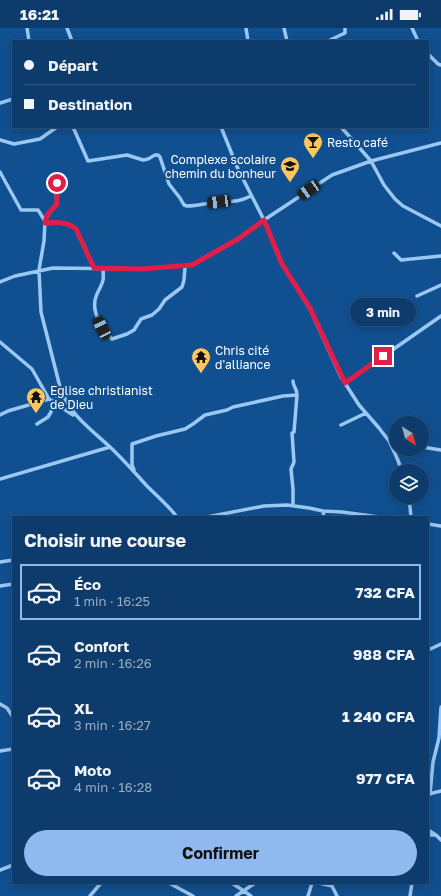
<!DOCTYPE html>
<html lang="fr">
<meta charset="utf-8">
<style>
body{margin:0;font-family:"Golos Text",sans-serif;background:#164372;color:#f1f3f6;height:100vh;display:flex;flex-direction:column;font-size:15px;white-space:nowrap}
*{box-sizing:border-box;margin:0}
p{font-size:13px;color:#9aadc2}
.icon{flex:none;width:22px;height:22px;fill:none;stroke:currentColor;stroke-width:2;stroke-linecap:round;stroke-linejoin:round}
.map{position:relative;flex:1;overflow:hidden}
.drawer{position:absolute;left:12px;top:488px;width:417px;height:368px;display:flex;flex-direction:column;background:#0d3c6c;border-radius:0px;box-shadow:0 2px 10px #0003,0 0 0 1px #2d567f}
.drawer>*{flex:none}
.guide{position:absolute;left:12px;top:12px;width:417px;height:88px;border-radius:0px;box-shadow:0 2px 10px #0003,0 0 0 1px #2d567f;display:grid;align-content:center;height:88px;padding:0 12px;background:#0d3c6c}
.needle{width:26px;rotate:143deg}
.buttons{position:absolute;left:389px;top:388px;display:grid;gap:8px}
.buttons a{display:grid;place-items:center;width:40px;height:40px;border-radius:50%;background:#0d3c6c;box-shadow:0 2px 10px #0003,0 0 0 1px #2d567f;font-size:20px}
.end{position:absolute;width:18px;height:18px;margin:-9px;border:5px solid #e11d48;background:#fff;box-shadow:0 0 0 2px #fff}
.from{border-radius:50%}
.bubble{position:absolute;height:28px;border-radius:14px;background:#0d3c6c;box-shadow:0 2px 10px #0003,0 0 0 1px #2d567f;font-size:13px;font-weight:700;line-height:28px;text-align:center}
.car{position:absolute;width:12px;height:24px;margin:-12px -6px;border-radius:5px;box-shadow:0 0 3px 1px #0007;background:linear-gradient(#222 24%,#8ab4d8 0 40%,#222 0 76%,#8ab4d8 0 86%,#222 0)}
.guide b{display:flex;align-items:center;gap:14px;height:38px;font-size:15px}
.guide b+b{border-top:1px solid #2d567f}
.guide i{width:10px;height:10px;background:#f1f3f6}
ul{padding:0;list-style:none}
li{display:flex;align-items:center;gap:12px;height:56px;margin:0 8px 6px;padding:0 4px;border:2px solid transparent;border-radius:0px}
li div{flex:1}
li b{display:block;font-size:15px}
li em{font-style:normal;font-weight:700}
li.on{border-color:#90b9f0}
li>.icon{width:36px;height:36px;stroke-width:1.5}
h2{padding:0 12px;font-size:18px;line-height:48px}
.cta{display:flex;gap:8px;margin-top:auto;padding:8px 12px}
.cta a{flex:1;height:46px;border-radius:24px;background:#90b9f0;color:#111;font-size:16px;font-weight:700;line-height:46px;text-align:center}
.status{display:flex;justify-content:space-between;align-items:center;height:28px;padding:0 20px;background:#0d3c6c;direction:ltr}
.status svg{height:11px;fill:currentColor}
.map>svg:first-child{display:block}
</style>
<div class="status"><b>16:21</b><svg viewBox="0 0 49 12"><path d="M0 12V9h3v3zM5 12V6h3v6zM10 12V3h3v9zM15 12V0h3v12zM26 1h20v11H26zM47 4h2v5h-2z"/></svg></div>
<div class="map">
<svg width="441" height="868" viewBox="0 0 441 868">
<rect width="100%" height="100%" fill="#115090"/>
<g fill="none" stroke-linecap="round" stroke-linejoin="round">
<path stroke="#9bc8f3" stroke-width="3.5" d="M27,0l2,13
M67,0l5,13
M246,0l2,13
M284,0l3,13
M412,0l6,13
M328,13l17,-8v-5
M428,26l10,10 3,1
M0,75l13,-4
M73,99l15,34 39,-6 16,5 5,-1 7,-4h3l2,2 9,27 11,14 4,7 3,1c10,0 20,-3 29,-4 15,-1 21,1 35,-6
M221,99l17,42 26,51 18,44 28,45 31,68 18,28 20,23 10,13 8,17 5,13
M341,99l30,34 13,24 11,14 8,7 38,20
M0,112l14,4 26,-5 17,-12
M0,144l21,38h17l7,11
M58,151l-2,13 1,12 -7,8 -5,9 -1,20 -5,29 2,42 20,79c12,26 27,36 48,55 13,12 25,26 38,40 11,11 20,18 30,31
M45,195c10,-1 24,-1 31,6l18,39
M394,225l7,7 40,-4
M103,240c1,15 0,13 -6,26 -8,17 5,34 15,45l15,-5 7,-4 7,-11 11,-4 7,-6 6,-9 17,-13 2,-7 1,-13
M0,254l15,-6 38,-8 88,1 50,-4 47,-26 26,-19 68,-45 39,-14 70,-18
M417,268l24,-11
M0,314l32,27 17,30
M293,353c0,6 4,7 4,14l-3,37 -2,1 2,29 -3,7 2,20v17
M345,355l96,-67
M0,387l8,-4 41,-12 24,16
M37,396l11,-7 3,-5 2,-10 9,-8
M341,397l25,-12
M389,413l7,2
M422,419l19,3
M134,442l-2,-5v-21l24,-8 29,-7 8,-5 12,-9 22,-5 6,-3 50,-11 14,-1
M0,451l110,-32
M409,469l2,20
M323,483l1,6
M207,489l57,-11 23,-1 22,3 14,3 19,1 37,5
M428,496l13,2
M0,534l13,-2
M0,558l13,-2
M428,622l13,-6
M0,676l7,4 6,9
M0,723l13,-2
M429,766l12,-3
M430,766l3,-32 6,-24 2,-31
M428,802l8,5h-8
M436,807l5,5
M0,842l13,-5
M169,855l24,13
M232,855l19,13
M319,855l13,3 5,10
M90,868l11,-13
M236,868l19,-13
M308,868l4,-13
M410,868l2,-13"/>
</g>
<g fill="none" stroke-linecap="round" stroke-linejoin="round">
<path stroke="#e11d48" stroke-width="5" d="M57,155v21l-10,11 -2,8c10,-1 24,-1 31,6l18,39 48,1 50,-4 46,-26 26,-19 18,44 28,44 35,75 38,-27"/>
</g>
<defs>
<symbol id="bar-pin" viewBox="-11 -11 22 30"><path d="M0 17L-7.5 6A9.5 9.5 0 1 1 7.5 6Z" fill="#ffc65c" stroke="#115090"/><path d="M-6-5H6L.8 .8V4.5H3.5V6h-7V4.5H-.8V.8Z" fill="#111"/></symbol>
<symbol id="school-pin" viewBox="-11 -11 22 30"><path d="M0 17L-7.5 6A9.5 9.5 0 1 1 7.5 6Z" fill="#ffc65c" stroke="#115090"/><path d="M0-5L7-2L0 1L-7-2ZM-4 1L0 2.5L4 1V4Q0 6-4 4Z" fill="#111"/></symbol>
<symbol id="temple-pin" viewBox="-11 -11 22 30"><path d="M0 17L-7.5 6A9.5 9.5 0 1 1 7.5 6Z" fill="#ffc65c" stroke="#115090"/><path d="M0-6L5-2H3V0L6.5 2.5H4V6H1.5V3h-3V6H-4V2.5H-6.5L-3 0V-2H-5Z" fill="#111"/></symbol>
</defs>
<g fill-rule="evenodd">
<use href="#bar-pin" x="302" y="103" width="22" height="30"/>
<use href="#school-pin" x="279" y="127" width="22" height="30"/>
<use href="#temple-pin" x="190" y="318" width="22" height="30"/>
<use href="#temple-pin" x="25" y="358" width="22" height="30"/>
</g>
<g text-anchor="middle" dominant-baseline="central" stroke-width="4" stroke-linejoin="round" paint-order="stroke">
<g font-size="12" fill="#fff" stroke="#115090" text-anchor="start">
<text x="327" y="114">Resto café</text>
<text x="276" y="131" text-anchor="end">Complexe scolaire<tspan x="276" dy="14">chemin du bonheur</tspan></text>
<text x="215" y="322">Chris cité<tspan x="215" dy="14">d'alliance</tspan></text>
<text x="50" y="362">Eglise christianist<tspan x="50" dy="14">de Dieu</tspan></text>
</g>
</g>
</svg>
<div class="buttons">
<a><svg class="needle" viewBox="-14 -14 28 28"><path d="M0-13l5 13h-10z" fill="#e53935"/><path d="M0 13l5-13h-10z" fill="#9aadc2"/></svg></a>
<a><svg class="icon" aria-label="layers" viewBox="0 0 24 24"><path d="M12 4l9 5-9 5-9-5zM3 14l9 5 9-5"/></svg></a>
</div>
<i class="end from" style="left:57px;top:155px"></i>
<i class="end" style="left:383px;top:328px"></i>
<div class="bubble" style="left:350px;top:270px;width:66px">3 min</div>
<i class="car" style="left:309px;top:162px;rotate:236deg"></i>
<i class="car" style="left:219px;top:174px;rotate:263deg"></i>
<i class="car" style="left:102px;top:300px;rotate:333deg"></i>
<div class="guide">
<b><i class="from"></i>Départ</b>
<b><i></i>Destination</b>
</div>
<section class="drawer">
<h2>Choisir une course</h2>
<ul>
<li class="on"><svg class="icon" aria-label="car" viewBox="0 0 24 24"><path d="M5 17H2v-5l4-1 3-4h7l3 4 3 1v5h-3M9 17h6M6 11h13"/><circle cx="7" cy="17" r="2"/><circle cx="17" cy="17" r="2"/></svg><div><b>Éco</b><p>1 min · 16:25</p></div><em>732 CFA</em></li>
<li><svg class="icon" aria-label="car" viewBox="0 0 24 24"><path d="M5 17H2v-5l4-1 3-4h7l3 4 3 1v5h-3M9 17h6M6 11h13"/><circle cx="7" cy="17" r="2"/><circle cx="17" cy="17" r="2"/></svg><div><b>Confort</b><p>2 min · 16:26</p></div><em>988 CFA</em></li>
<li><svg class="icon" aria-label="car" viewBox="0 0 24 24"><path d="M5 17H2v-5l4-1 3-4h7l3 4 3 1v5h-3M9 17h6M6 11h13"/><circle cx="7" cy="17" r="2"/><circle cx="17" cy="17" r="2"/></svg><div><b>XL</b><p>3 min · 16:27</p></div><em>1 240 CFA</em></li>
<li><svg class="icon" aria-label="car" viewBox="0 0 24 24"><path d="M5 17H2v-5l4-1 3-4h7l3 4 3 1v5h-3M9 17h6M6 11h13"/><circle cx="7" cy="17" r="2"/><circle cx="17" cy="17" r="2"/></svg><div><b>Moto</b><p>4 min · 16:28</p></div><em>977 CFA</em></li>
</ul>
<div class="cta"><a>Confirmer</a></div>
</section>
</div>
